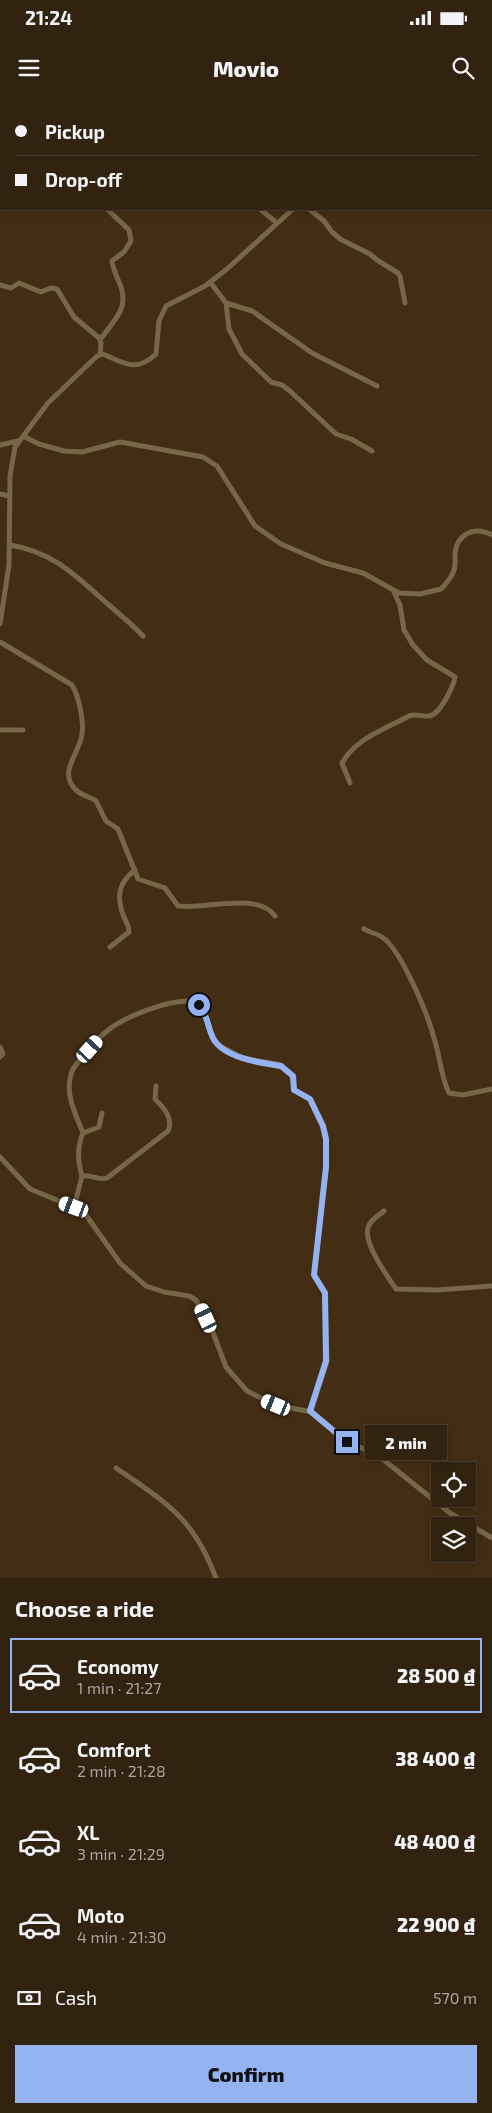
<!DOCTYPE html>
<meta charset="utf-8">
<style>
body{margin:0;font-family:"Exo 2",sans-serif;background:#3a2a19;color:#f1f3f6;height:100vh;display:flex;flex-direction:column;font-size:19px;white-space:nowrap}
*{box-sizing:border-box;margin:0}
p{font-size:16px;color:#a8a49f}
.icon{flex:none;width:28px;height:28px;fill:none;stroke:currentColor;stroke-width:2;stroke-linecap:round;stroke-linejoin:round}
.map{position:relative;height:1478px;overflow:hidden}
.side{display:flex;flex-direction:column;background:#322210;flex:1}
.side>*{flex:none}
.banner{position:absolute;left:0px;top:0px;width:492px;height:110px;box-shadow:0 2px 8px #0003,0 0 0 1px #4d3f30;display:grid;align-content:center;height:110px;padding:0 15px;background:#322210}
.controls{position:absolute;left:431px;top:1362px;display:grid;gap:10px}
.controls a{display:grid;place-items:center;width:45px;height:45px;border-radius:0px;background:#322210;box-shadow:0 2px 8px #0003,0 0 0 1px #4d3f30;font-size:25px}
.end{position:absolute;width:22px;height:22px;margin:-11px;border:6px solid #95b2f1;background:#111;box-shadow:0 0 0 2px #111}
.from{border-radius:50%}
.bubble{position:absolute;height:35px;border-radius:0px;background:#322210;box-shadow:0 2px 8px #0003,0 0 0 1px #4d3f30;font-size:16px;font-weight:800;line-height:35px;text-align:center}
.car{position:absolute;width:15px;height:30px;margin:-15px -8px;border-radius:6px;box-shadow:0 0 4px 1px #0007;background:linear-gradient(#fff 24%,#345 0 40%,#fff 0 76%,#345 0 86%,#fff 0)}
.banner b{display:flex;align-items:center;gap:18px;height:48px;font-size:19px}
.banner b+b{border-top:1px solid #4d3f30}
.banner i{width:12px;height:12px;background:#f1f3f6}
ul{padding:0;list-style:none}
li{display:flex;align-items:center;gap:15px;height:75px;margin:0 10px 8px;padding:0 5px;border:2px solid transparent;border-radius:0px}
li div{flex:1}
li b{display:block;font-size:19px}
li em{font-style:normal;font-weight:800}
li.selected{border-color:#95b2f1}
li>.icon{width:45px;height:45px;stroke-width:1.5}
h2{padding:0 15px;font-size:22px;line-height:60px}
.pay{display:flex;align-items:center;gap:12px;height:55px;padding:0 15px;font-size:19px}
.pay p{margin-inline-start:auto}
.button{display:flex;gap:10px;margin-top:auto;padding:10px 15px}
.button a{flex:1;height:58px;border-radius:0px;background:#95b2f1;color:#111;font-size:20px;font-weight:800;line-height:58px;text-align:center}
.status{display:flex;justify-content:space-between;align-items:center;height:35px;padding:0 25px;background:#322210;direction:ltr}
.status svg{height:14px;fill:currentColor}
header{display:flex;justify-content:space-between;align-items:center;height:65px;padding:0 15px;background:#322210;font-size:22px;font-weight:800}
.map>svg:first-child{display:block}
</style>
<div class="status"><b>21:24</b><svg viewBox="0 0 49 12"><path d="M0 12V9h3v3zM5 12V6h3v6zM10 12V3h3v9zM15 12V0h3v12zM26 1h20v11H26zM47 4h2v5h-2z"/></svg></div>
<header><svg class="icon" aria-label="menu" viewBox="0 0 24 24"><path d="M4 6h16M4 12h16M4 18h16"/></svg>Movio<svg class="icon" aria-label="search" viewBox="0 0 24 24"><circle cx="10" cy="10" r="6"/><path d="M15 15l6 6"/></svg></header>
<div class="map">
<svg width="492" height="1478" viewBox="0 0 492 1478">
<rect width="100%" height="100%" fill="#432d15"/>
<g fill="none" stroke-linecap="round" stroke-linejoin="round">
<path stroke="#776749" stroke-width="5" d="M55,0v1
M171,0v1
M34,1l1,-1
M239,1l1,-1
M441,1v-1
M0,18h1
M260,109l17,14
M309,109l15,12 8,11 8,7 30,15 7,6 21,13 2,3 5,27
M210,182l16,21 3,26 13,25 29,28 11,3 9,7 45,42 15,5 21,12
M0,185l11,3 8,-5 22,9 10,-4 6,1 17,28 25,21 2,5 -1,12
M226,203l26,8 60,42 65,33
M100,240c12,-18 29,-30 21,-53 -3,-8 -8,-17 -9,-26l12,-9 7,-11 -2,-11 -22,-21
M23,336l16,8 25,7 18,1 38,-10 83,15 14,9 38,60 26,18 44,19 38,10 36,20 21,1 21,-5c5,-5 11,-12 13,-19 2,-5 1,-11 1,-16 2,-21 20,-28 37,-19
M0,345l18,-4
M0,394l9,2
M10,445c44,7 67,32 99,60 11,10 24,20 34,31
M0,524l9,-59 1,-89 5,-29 33,-44 49,-47 6,-2c21,9 33,19 53,0l3,-33 7,-15 39,-20 22,-17 66,-60
M0,542l72,43c7,12 12,35 10,49 -2,19 -24,37 -7,55 6,7 14,7 21,12l10,20 12,8 20,50 27,9 13,18c27,4 79,-15 97,10
M0,630h23
M350,683l-8,-20c14,-25 44,-34 67,-47 7,-3 12,1 20,0 11,-1 24,-29 26,-39l-28,-17 -14,-15 -9,-15 -4,-25 -7,-15
M364,829c6,4 12,4 18,8 19,12 46,78 52,101 6,18 7,39 15,55l14,2 29,-6
M110,847l19,-15c0,-6 -3,-10 -5,-15 -8,-20 -6,-34 11,-47
M0,947l3,7 -3,3
M83,1033c-8,-21 -20,-41 -10,-64 9,-13 21,-28 34,-38 17,-14 66,-34 87,-29l10,9 9,28 7,7 23,12 38,7 12,11 1,14 16,9 13,27 3,13v28l-12,108 11,18 2,68 -16,50
M0,1057l30,32 46,19 10,7 34,48 26,23 18,6 25,4 7,4 16,30 14,37 21,24 28,14 37,7 35,30 22,9 16,10 65,52 42,25
M82,1076c-4,-13 -5,-29 1,-43l16,-6 3,-14
M74,1107l8,-31c10,-2 17,5 25,2l61,-47c6,-13 -5,-24 -13,-32l1,-13
M384,1111c-6,5 -14,9 -16,17 -5,15 20,49 28,61l41,1 55,-4
M116,1368c26,18 59,38 77,65 10,14 17,29 23,45"/>
</g>
<g fill="none" stroke-linecap="round" stroke-linejoin="round">
<path stroke="#95b2f1" stroke-width="6" d="M199,905c9,10 8,21 14,33 10,20 48,25 68,28l12,10 1,14 16,9 13,27 3,13v28l-12,108 11,18 1,68 -16,50 37,31"/>
</g>
</svg>
<div class="controls">
<a><svg class="icon" aria-label="locate" viewBox="0 0 24 24"><circle cx="12" cy="12" r="6"/><path d="M12 2v4M12 18v4M2 12h4M18 12h4"/></svg></a>
<a><svg class="icon" aria-label="layers" viewBox="0 0 24 24"><path d="M12 4l9 5-9 5-9-5zM3 14l9 5 9-5"/></svg></a>
</div>
<i class="end from" style="left:199px;top:905px"></i>
<i class="end" style="left:347px;top:1342px"></i>
<div class="bubble" style="left:365px;top:1325px;width:82px">2 min</div>
<i class="car" style="left:90px;top:949px;rotate:42deg"></i>
<i class="car" style="left:74px;top:1107px;rotate:290deg"></i>
<i class="car" style="left:206px;top:1218px;rotate:335deg"></i>
<i class="car" style="left:276px;top:1305px;rotate:292deg"></i>
<div class="banner">
<b><i class="from"></i>Pickup</b>
<b><i></i>Drop-off</b>
</div>
</div>
<section class="side">
<h2>Choose a ride</h2>
<ul>
<li class="selected"><svg class="icon" aria-label="car" viewBox="0 0 24 24"><path d="M5 17H2v-5l4-1 3-4h7l3 4 3 1v5h-3M9 17h6M6 11h13"/><circle cx="7" cy="17" r="2"/><circle cx="17" cy="17" r="2"/></svg><div><b>Economy</b><p>1 min · 21:27</p></div><em>28 500 ₫</em></li>
<li><svg class="icon" aria-label="car" viewBox="0 0 24 24"><path d="M5 17H2v-5l4-1 3-4h7l3 4 3 1v5h-3M9 17h6M6 11h13"/><circle cx="7" cy="17" r="2"/><circle cx="17" cy="17" r="2"/></svg><div><b>Comfort</b><p>2 min · 21:28</p></div><em>38 400 ₫</em></li>
<li><svg class="icon" aria-label="car" viewBox="0 0 24 24"><path d="M5 17H2v-5l4-1 3-4h7l3 4 3 1v5h-3M9 17h6M6 11h13"/><circle cx="7" cy="17" r="2"/><circle cx="17" cy="17" r="2"/></svg><div><b>XL</b><p>3 min · 21:29</p></div><em>48 400 ₫</em></li>
<li><svg class="icon" aria-label="car" viewBox="0 0 24 24"><path d="M5 17H2v-5l4-1 3-4h7l3 4 3 1v5h-3M9 17h6M6 11h13"/><circle cx="7" cy="17" r="2"/><circle cx="17" cy="17" r="2"/></svg><div><b>Moto</b><p>4 min · 21:30</p></div><em>22 900 ₫</em></li>
</ul>
<div class="pay"><svg class="icon" aria-label="cash" viewBox="0 0 24 24"><path d="M3 7h18v10H3z"/><circle cx="12" cy="12" r="2"/></svg>Cash<p>570 m</p></div>
<div class="button"><a>Confirm</a></div>
</section>
